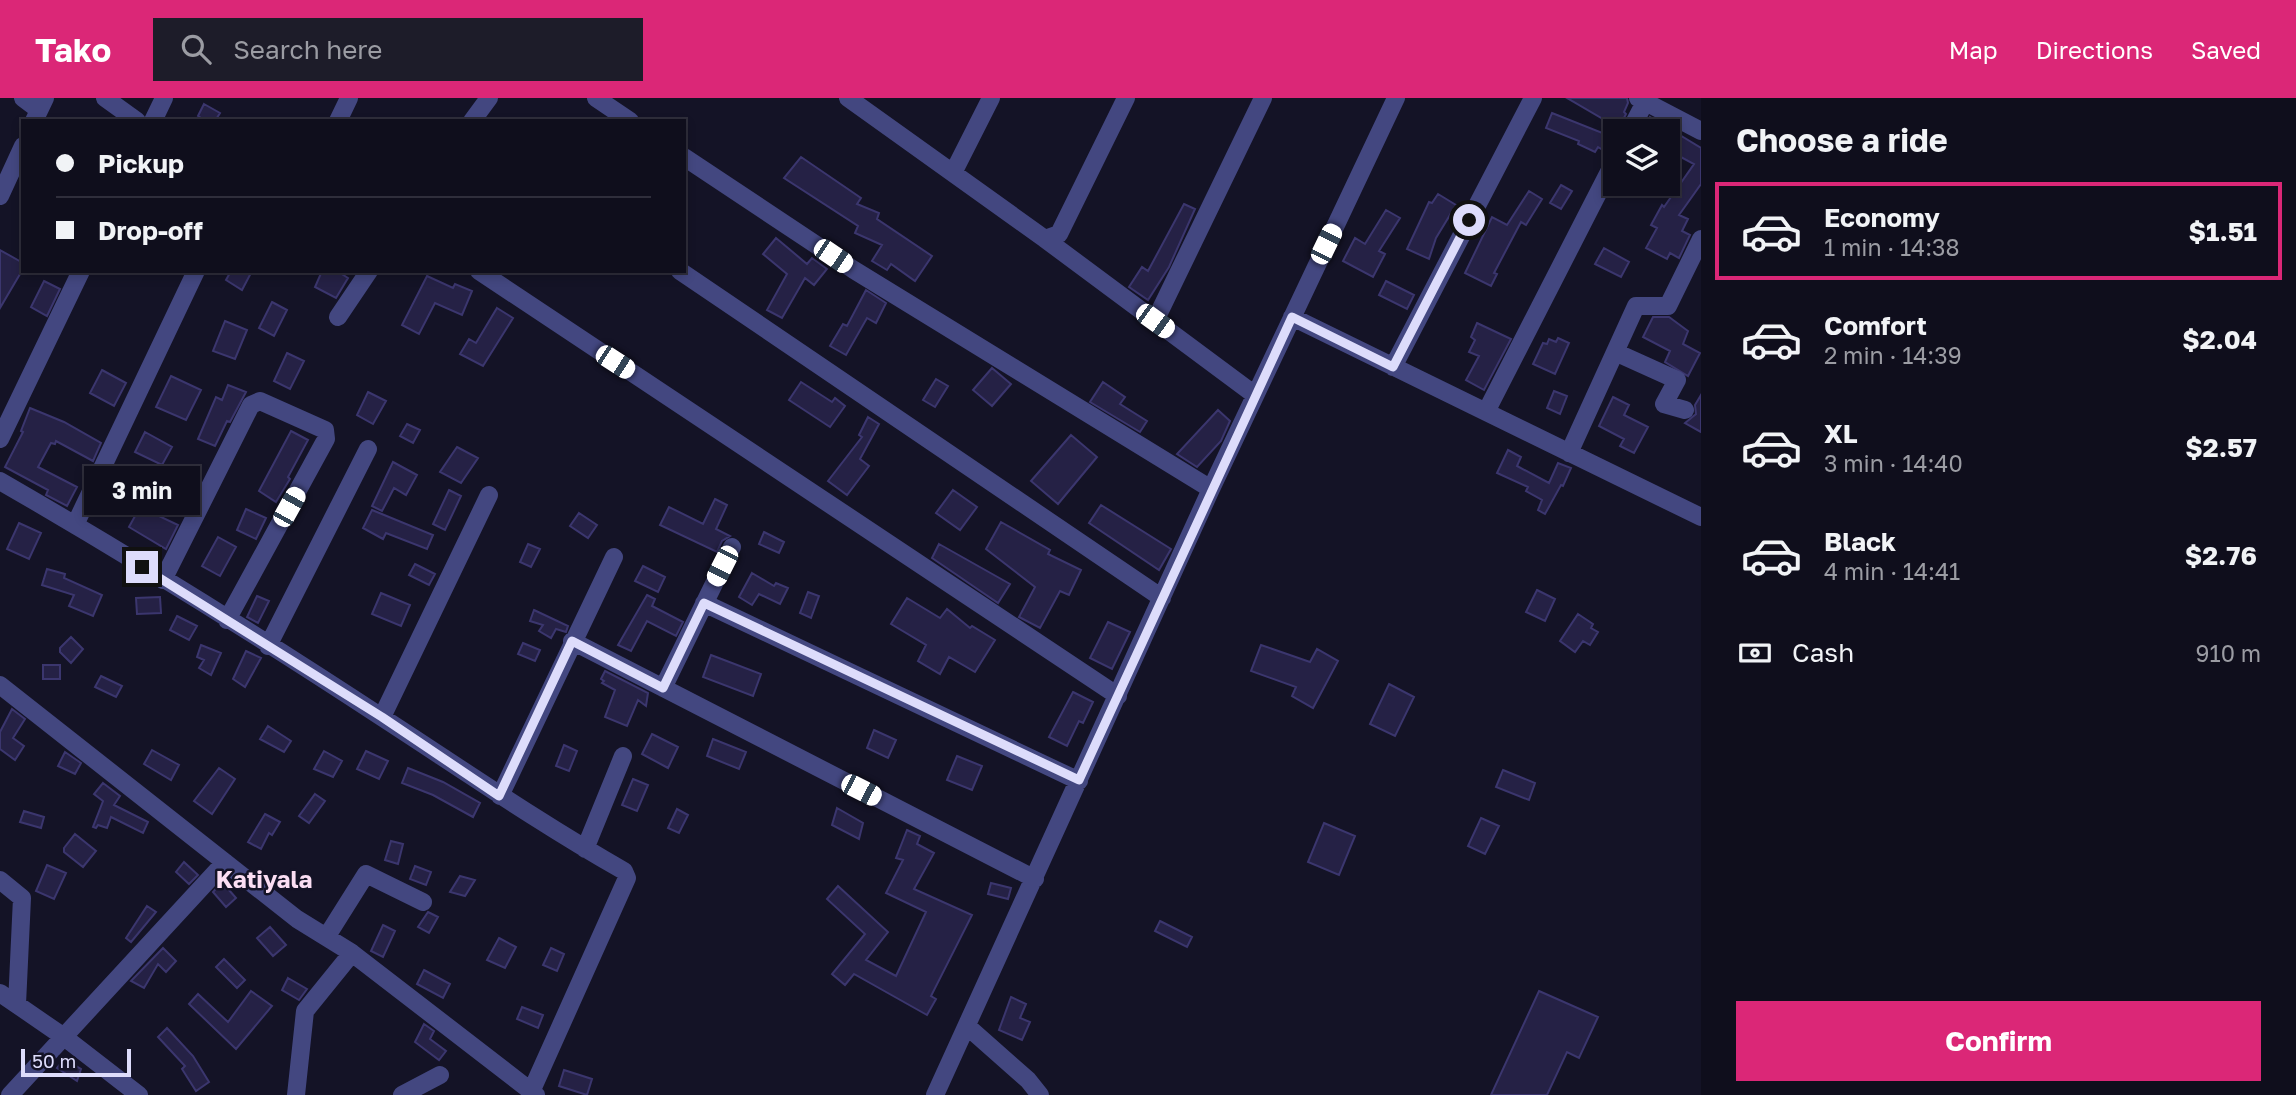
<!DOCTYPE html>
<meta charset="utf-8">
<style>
body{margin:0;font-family:"Golos Text",sans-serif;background:#1d1c29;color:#f1f3f6;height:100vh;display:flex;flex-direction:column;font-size:26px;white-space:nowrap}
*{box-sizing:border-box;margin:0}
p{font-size:23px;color:#9b9ca3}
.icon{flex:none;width:38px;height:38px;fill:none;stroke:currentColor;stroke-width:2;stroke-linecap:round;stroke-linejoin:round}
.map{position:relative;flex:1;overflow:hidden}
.panel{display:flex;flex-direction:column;background:#0f0e1c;width:595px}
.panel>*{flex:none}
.guide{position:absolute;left:21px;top:21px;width:665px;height:154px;border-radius:0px;box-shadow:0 4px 10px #0003,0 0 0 2px #2f2e3b;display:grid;align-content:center;height:154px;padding:0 35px;background:#0f0e1c}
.fabs{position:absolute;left:1603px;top:21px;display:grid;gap:14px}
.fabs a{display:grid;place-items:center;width:77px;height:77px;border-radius:0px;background:#0f0e1c;box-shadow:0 4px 10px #0003,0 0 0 2px #2f2e3b;font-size:35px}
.scale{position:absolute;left:21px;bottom:18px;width:110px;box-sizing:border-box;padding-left:7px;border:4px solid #dddcfb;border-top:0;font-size:19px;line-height:24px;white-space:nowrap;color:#dddcfb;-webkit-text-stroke:5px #141326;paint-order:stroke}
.end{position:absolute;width:32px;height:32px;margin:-16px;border:9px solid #dddcfb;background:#111;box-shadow:0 0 0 4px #111}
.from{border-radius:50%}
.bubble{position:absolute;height:49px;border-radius:0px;background:#0f0e1c;box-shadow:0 4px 10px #0003,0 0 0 2px #2f2e3b;font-size:23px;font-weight:700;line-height:49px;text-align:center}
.car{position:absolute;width:21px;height:42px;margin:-21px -10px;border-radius:9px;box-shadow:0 0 5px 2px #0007;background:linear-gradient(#fff 24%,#345 0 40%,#fff 0 76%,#345 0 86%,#fff 0)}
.guide b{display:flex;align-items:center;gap:24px;height:66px;font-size:26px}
.guide b+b{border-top:2px solid #2f2e3b}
.guide i{width:18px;height:18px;background:#f1f3f6}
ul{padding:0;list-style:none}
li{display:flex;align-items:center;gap:21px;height:98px;margin:0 14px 10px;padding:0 21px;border:4px solid transparent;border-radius:0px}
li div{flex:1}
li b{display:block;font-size:26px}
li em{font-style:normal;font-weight:700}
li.active{border-color:#db2777}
li>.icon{width:63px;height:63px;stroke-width:1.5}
h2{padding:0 35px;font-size:32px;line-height:84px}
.pay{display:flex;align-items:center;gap:18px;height:77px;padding:0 35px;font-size:26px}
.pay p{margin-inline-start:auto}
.cta{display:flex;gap:14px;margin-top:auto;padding:14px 35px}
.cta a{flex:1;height:80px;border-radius:0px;background:#db2777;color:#fff;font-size:28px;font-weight:700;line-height:80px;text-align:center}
header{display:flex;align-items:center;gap:42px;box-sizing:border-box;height:98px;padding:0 35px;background:#db2777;color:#fff}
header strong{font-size:33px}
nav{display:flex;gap:38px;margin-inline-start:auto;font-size:24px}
.search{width:490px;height:63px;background:#1d1c29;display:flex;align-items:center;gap:18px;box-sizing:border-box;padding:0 24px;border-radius:0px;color:#9b9ca3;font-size:26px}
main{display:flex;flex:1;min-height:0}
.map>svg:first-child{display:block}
</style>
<header>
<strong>Tako</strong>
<div class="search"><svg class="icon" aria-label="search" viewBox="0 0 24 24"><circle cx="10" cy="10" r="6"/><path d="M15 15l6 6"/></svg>Search here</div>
<nav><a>Map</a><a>Directions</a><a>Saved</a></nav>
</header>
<main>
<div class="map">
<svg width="1701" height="997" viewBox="0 0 1701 997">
<rect width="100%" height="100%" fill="#141326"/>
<path fill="#252145" stroke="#3b366e" stroke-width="2" d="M1567,0h60l1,5 -4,9 2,2 -6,12h-5z
M204,6l16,9 -5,8h-9l-8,-5z
M1552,15l58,23 -7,14 -5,-3 -3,5 -17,-8 1,-3 -33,-13z
M1650,19l51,31v36l-22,31 9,4 -6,12 8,4 -11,23 -9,-5 -3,6 -21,-11 11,-20 -6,-3 11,-20 2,2 30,-43 -17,-9 2,-4 -11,-4v-16h-25z
M801,59l60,41 -4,6 22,9 -2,6 55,37 -17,25 -24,-17 -4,6 -15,-9 10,-16 -27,-12 3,-7 -74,-48z
M1561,87l11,6 -11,18 -11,-6z
M1529,93l13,8 -16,26 -5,-3 -27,51 3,1 -6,12 -26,-13 27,-56 15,8z
M1438,96l18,11 -20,33 -7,21 -22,-10 22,-47 3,1z
M1184,106l11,5 -26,58 -21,33 -19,-13 13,-20 6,4z
M1386,112l14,8 -21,33 6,3 -12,23 -30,-16 12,-23 10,6z
M776,140l31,26 5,-6 15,11 -13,16 -9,-7 -23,40 -15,-8 20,-36 -24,-20z
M1604,150l25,14 -8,15 -26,-13z
M0,152l23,13v6l-23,39z
M231,173h21l-10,19 -16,-10z
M322,173h15l11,7 -12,20 -21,-11z
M427,178l26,12 2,-4 17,7 -10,24 -27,-12 -16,31 -17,-9z
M44,183l16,8 -13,27 -16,-9z
M1386,183l28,14 -7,14 -28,-14z
M866,192l20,13 -10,20 -9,-5 -21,37 -16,-9 13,-22 4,2z
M272,204l15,8 -13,26 -15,-8z
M497,210l16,10 -30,48 -23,-12 9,-15 7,4z
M1653,219h16l19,14 -5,13 17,9 -12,23 -23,-14 5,-11 -27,-14z
M225,223l22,9 -12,29 -22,-8z
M1477,225l34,16 -27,51 -18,-10 13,-24 -10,-4 6,-12 -4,-3z
M1558,240l11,5 -14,31 -22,-10 10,-21 4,1 2,-5 7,3z
M287,255l17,8 -14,28 -16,-8z
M992,270l19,16 -19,22 -19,-16z
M102,272l24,13 -12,23 -24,-13z
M171,278l30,14 -15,30 -30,-13z
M936,281l12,7 -13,21 -12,-7z
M801,284l31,20 3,-4 10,8 -15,21 -41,-27z
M1103,284l22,15 -5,7 27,17 -7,11 -50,-30z
M228,287l18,7 -16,30 -3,-1 -12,25 -17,-7 18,-42 6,3z
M1554,293l13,5 -7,18 -13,-6z
M368,294l18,9 -13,23 -16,-9z
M1701,297v37l-16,-9 11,-9 -1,-9z
M1613,299l16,8 -5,10 24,12 -14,26 -14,-7 4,-7 -25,-13z
M30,310l34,14 37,21 -8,18 -37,-20 -1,3 -4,-1 -13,24 39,20 -10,19 -21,-11 2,-5 -43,-23 18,-35 -2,-1z
M1218,312l12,11 -9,20 -24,26 -20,-13z
M868,319l11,7 -19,35 9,7 -22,29 -19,-14 34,-44 -3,-2z
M407,326l13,6 -7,13 -13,-7z
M291,333l17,9 -20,37 2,2 -14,23 -17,-11z
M145,334l27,15 -10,18 -27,-13z
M1071,337l26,22 -39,47 -27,-23z
M457,349l21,11 -17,25 -21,-11z
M1508,352l13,7 -4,9 32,17 9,-20 13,5 -8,18 -2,-1 -16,29 -7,-4 4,-10 -16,-9 2,-4 -31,-14z
M393,364l24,13 -11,20 -12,-7 -12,23 -10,-5z
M181,380l17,7 -8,15 -15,-6z
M117,384l17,7 -9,21 -17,-7z
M449,392l12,6 -16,34 -12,-6z
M953,392l24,17 -17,23 -24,-17z
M715,401l12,6 -11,24 14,7 -8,5 -5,11 -57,-27 9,-18 34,17z
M1101,407l70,44 -12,21 -70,-47z
M140,409l38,18 -12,24 -37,-22z
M246,411l20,9 -10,21 -19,-9z
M372,412l61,25 -6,14 -41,-16 -3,6 -20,-11z
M579,415l18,12 -9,13 -18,-12z
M1001,424l49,28 -2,4 33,16 -12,25 -9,-4 -20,37 -21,-11 16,-30 -49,-38z
M19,425l22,10 -12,26 -22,-10z
M764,434l20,10 -5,11 -20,-9z
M218,439l18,10 -16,29 -18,-10z
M528,446l12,5 -9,18 -11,-5z
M939,446l71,40 -12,19 -66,-45z
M415,466l20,10 -6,11 -20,-10z
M643,468l22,11 -7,15 -23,-11z
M47,471l18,5 -1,4 38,17 -9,21 -24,-10 5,-11 -32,-10z
M752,475l22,13 2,-3 12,5 -8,16 -21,-10 -7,11 -13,-8z
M1537,492l18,9 -10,22 -19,-9z
M808,494l11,4 -8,22 -11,-5z
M381,495l29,12 -9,21 -29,-12z
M647,497l8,4 -3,7 31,16 -7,14 -29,-15 -16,30 -13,-6z
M257,498l12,5 -11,22 -11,-6z
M160,499l1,16 -24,1 -1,-16z
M907,500l33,20 7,-9 23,19 2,-2 23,14 -20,32 -26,-15 -9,17 -22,-13 8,-16 -35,-21z
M534,512l34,16 -2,6 -10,-3 -5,9 -12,-7 4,-6 -13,-4z
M1578,516l15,10 -2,4 7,4 -8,13 -7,-4 -8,11 -15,-11z
M177,518l20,10 -8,14 -19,-10z
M1108,524l22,10 -18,37 -22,-11z
M71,539l12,12 -12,14 -11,-11v-4z
M523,545l17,7 -5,11 -17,-7z
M201,547l20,8 -10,22 -12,-7 5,-8 -7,-3z
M1261,547l49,17 7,-13 21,12 -25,47 -21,-12 4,-9 -45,-16z
M246,553l15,7 -16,29 -12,-8z
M711,557l50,19 -8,22 -50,-19z
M43,567h17v14h-17z
M605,573l43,22 -2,13 -8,-6 -11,26 -22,-9 10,-27 -13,-7 2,-2 -3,-2z
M101,578l21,10 -6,11 -21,-10z
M1389,586l25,13 -19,39 -25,-12z
M1073,594l20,10 -10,21 -4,-2 -12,25 -18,-9z
M12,611l13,10 -12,19 11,8 -9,14 -15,-11v-17z
M268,628l23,15 -7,11 -24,-13z
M874,632l22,10 -8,18 -21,-10z
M652,636l26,13 -10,21 -26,-14z
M713,641l33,13 -7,17 -32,-13z
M564,647l13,6 -8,20 -13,-5z
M152,652l27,15 -8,15 -27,-16z
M324,653l18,10 -9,16 -19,-8z
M366,653l22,10 -9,18 -22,-10z
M65,654l16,11 -6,11 -17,-8z
M957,658l25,10 -10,24 -25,-10z
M219,670l16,11 -23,35 -18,-13z
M408,670l35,14 37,21 -7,14 -40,-22 -31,-12z
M1503,672l32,13 -6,17 -33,-13z
M633,681l15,6 -11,26 -15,-6z
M103,685l17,13 -6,9 34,17 -5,11 -32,-16 -4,11 -9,-3 -2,3 -3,-1 10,-26 -9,-7z
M315,696l10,7 -16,22 -10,-7z
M837,710l26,15 -4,16 -27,-14z
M677,711l11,6 -9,18 -11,-5z
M24,713l20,6 -3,11 -21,-6z
M265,716l15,8 -8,13 -3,-2 -8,16 -13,-7z
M1481,720l18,8 -14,28 -17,-8z
M1324,725l31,13 -16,39 -31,-13z
M907,732l13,6 -3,8 17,9 -20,36 58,26 -41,81 5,3 -9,16 -73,-41 -9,11 -13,-11 33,-40 -38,-35 11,-13 50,46 -22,28 30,16 30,-64 -40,-19 17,-33 -7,-2z
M75,736l21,17 -13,16 -19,-15v-4z
M391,743l12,3 -5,20 -13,-4z
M184,764l14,13 -9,9 -13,-12z
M47,767l19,8 -12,26 -18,-8z
M415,768l16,6 -5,13 -16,-6z
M460,778l15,4 -10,16 -15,-4z
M222,784l14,16 -10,9 -13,-15z
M991,785l20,5 -3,11 -20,-5z
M147,808l9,6 -25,30 -5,-4z
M428,814l10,5 -9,16 -11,-6z
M1160,823l32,16 -5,10 -32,-16z
M383,827l12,6 -12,26 -12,-6z
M270,829l16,18 -13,11 -16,-18z
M499,840l17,9 -11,21 -18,-8z
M163,850l13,13 -10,11 -8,-8 -14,24 -13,-7z
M551,850l13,6 -7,17 -14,-6z
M224,861l21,21 -8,8 -21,-21z
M424,872l26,14 -7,14 -26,-14z
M288,880l19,11 -8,11 -17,-10z
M251,893l21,15 -36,43 -47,-45 9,-10 30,28z
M1539,893l59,26 -19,41 -12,-6 -20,43h-56z
M1011,899l15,7 -6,14 10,4 -8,18 -23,-10z
M522,909l21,8 -5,13 -21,-9z
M424,926l10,7 -4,8 16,12 -7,9 -24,-18z
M167,930l26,28 16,26 -13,9 -14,-22 3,-3 -27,-29z
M64,961l17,10 -4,12 -20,-13z
M564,972l28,9 -5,16 -28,-9z"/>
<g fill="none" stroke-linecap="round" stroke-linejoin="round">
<path stroke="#434780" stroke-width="18" d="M23,0l16,12
M105,0l32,23
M596,0l34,23
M848,0l197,141 14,-5 67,-136
M1638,0l63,33
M34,23l11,-23
M153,23l11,-23
M338,23l11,-23
M472,23l17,-23
M1630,33l15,-29
M684,59l170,113 357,219
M953,75l38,-75
M0,98l23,-50
M1045,141l210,156
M479,173l639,425
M680,173l482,327
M338,219l31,-46
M1292,219l409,200
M1155,223l108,-223
M1615,254l62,28 -13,24 21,6
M1393,269l140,-269
M1486,314l129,-252
M0,341l81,-168
M1569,355l67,-147h32l33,-67
M0,383c130,75 258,155 383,237 80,52 158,106 241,153l3,7 -96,214
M75,427l121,-254
M163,482l88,-175 9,-4 65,29 1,9 -99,181
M704,505l375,178
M572,543l463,238
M268,548l100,-197
M0,587l297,234 55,34 184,142
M663,590l69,-141
M382,619l107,-222
M500,698l114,-239
M585,751l38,-93
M0,782l22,18 -5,106
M327,838l39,-62 57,28
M0,895l64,44 75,58
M968,929l60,53 12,15
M10,997l215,-233
M296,997l9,-84 47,-58
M402,997l38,-20
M935,997l276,-606 185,-391"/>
</g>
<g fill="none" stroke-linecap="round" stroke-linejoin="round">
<path stroke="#dddcfb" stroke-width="9" d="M142,469l240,150 117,79 73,-155 91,47 41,-85 375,177 213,-463 101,50 76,-147"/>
</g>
<g text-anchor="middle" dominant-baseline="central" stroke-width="5" stroke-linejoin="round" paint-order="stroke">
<g font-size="24" font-weight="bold" fill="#fbdef3" stroke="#141326">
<text x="264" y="780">Katiyala</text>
</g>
</g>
</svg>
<div class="fabs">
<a><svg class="icon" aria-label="layers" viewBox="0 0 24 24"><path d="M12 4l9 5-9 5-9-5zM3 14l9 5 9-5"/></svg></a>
</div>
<div class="scale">50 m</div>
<i class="end from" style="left:1469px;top:122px"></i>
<i class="end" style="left:142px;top:469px"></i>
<div class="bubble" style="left:84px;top:368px;width:116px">3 min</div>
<i class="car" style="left:1326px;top:146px;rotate:26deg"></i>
<i class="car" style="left:833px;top:158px;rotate:124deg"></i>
<i class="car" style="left:1155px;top:223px;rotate:126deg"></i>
<i class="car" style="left:615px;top:264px;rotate:123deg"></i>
<i class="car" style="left:289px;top:409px;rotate:29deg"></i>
<i class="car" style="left:722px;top:468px;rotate:207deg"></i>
<i class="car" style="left:861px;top:692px;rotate:117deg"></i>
<div class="guide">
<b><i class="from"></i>Pickup</b>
<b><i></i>Drop-off</b>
</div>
</div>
<section class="panel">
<h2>Choose a ride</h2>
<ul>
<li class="active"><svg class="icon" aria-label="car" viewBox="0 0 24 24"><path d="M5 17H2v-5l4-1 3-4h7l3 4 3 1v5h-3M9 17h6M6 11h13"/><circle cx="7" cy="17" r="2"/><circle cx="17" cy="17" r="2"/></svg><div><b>Economy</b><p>1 min · 14:38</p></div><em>$1.51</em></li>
<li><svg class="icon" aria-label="car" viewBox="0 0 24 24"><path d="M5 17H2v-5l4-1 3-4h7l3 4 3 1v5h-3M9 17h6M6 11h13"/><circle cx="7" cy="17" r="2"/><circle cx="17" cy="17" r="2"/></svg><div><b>Comfort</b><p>2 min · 14:39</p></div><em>$2.04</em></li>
<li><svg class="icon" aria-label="car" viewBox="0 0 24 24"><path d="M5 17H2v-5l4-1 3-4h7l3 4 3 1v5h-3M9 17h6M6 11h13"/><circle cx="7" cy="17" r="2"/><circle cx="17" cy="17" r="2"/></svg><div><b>XL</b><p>3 min · 14:40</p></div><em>$2.57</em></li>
<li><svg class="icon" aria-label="car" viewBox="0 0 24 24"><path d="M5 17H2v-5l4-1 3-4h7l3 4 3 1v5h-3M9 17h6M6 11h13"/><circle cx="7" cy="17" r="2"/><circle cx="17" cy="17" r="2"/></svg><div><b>Black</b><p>4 min · 14:41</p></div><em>$2.76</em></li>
</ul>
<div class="pay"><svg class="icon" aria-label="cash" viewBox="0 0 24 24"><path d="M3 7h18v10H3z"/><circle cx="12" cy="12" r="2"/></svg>Cash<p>910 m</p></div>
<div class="cta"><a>Confirm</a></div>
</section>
</main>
